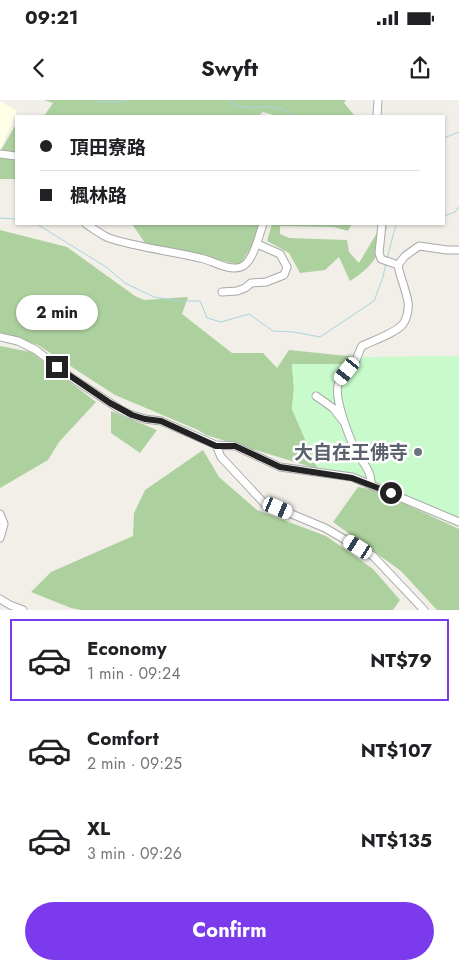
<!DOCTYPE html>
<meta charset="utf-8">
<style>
body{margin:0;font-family:Jost,"Noto Sans TC",sans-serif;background:#f2f2f2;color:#202124;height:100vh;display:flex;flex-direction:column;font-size:19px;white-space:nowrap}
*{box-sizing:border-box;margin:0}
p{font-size:16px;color:#757577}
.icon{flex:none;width:28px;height:28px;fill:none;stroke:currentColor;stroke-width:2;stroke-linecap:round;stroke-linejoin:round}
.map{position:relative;height:510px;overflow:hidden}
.panel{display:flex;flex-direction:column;background:#fff;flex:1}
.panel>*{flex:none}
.top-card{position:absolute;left:15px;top:15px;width:430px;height:110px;border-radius:0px;box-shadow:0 1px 4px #0004;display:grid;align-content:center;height:110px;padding:0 25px;background:#fff}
.end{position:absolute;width:22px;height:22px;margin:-11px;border:6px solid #222;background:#fff;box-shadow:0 0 0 2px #fff}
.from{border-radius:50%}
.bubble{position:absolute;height:35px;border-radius:18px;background:#fff;box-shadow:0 1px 4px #0004;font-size:16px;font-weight:700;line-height:35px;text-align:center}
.car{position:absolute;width:15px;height:30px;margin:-15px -8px;border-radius:6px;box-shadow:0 0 4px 1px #0007;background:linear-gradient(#fff 24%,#345 0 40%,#fff 0 76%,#345 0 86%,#fff 0)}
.top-card b{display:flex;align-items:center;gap:18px;height:48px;font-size:19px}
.top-card b+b{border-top:1px solid #e0e0e0}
.top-card i{width:12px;height:12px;background:#202124}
ul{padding:9px 0 0;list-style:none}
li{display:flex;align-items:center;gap:15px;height:82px;margin:0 10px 8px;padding:0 15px;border:2px solid transparent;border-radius:0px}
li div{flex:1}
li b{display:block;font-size:19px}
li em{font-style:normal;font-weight:700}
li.current{border-color:#7c3aed}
li>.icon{width:45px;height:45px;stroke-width:1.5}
.primary-button{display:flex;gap:10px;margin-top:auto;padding:10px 25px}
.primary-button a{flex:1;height:58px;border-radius:30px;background:#7c3aed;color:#fff;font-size:20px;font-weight:700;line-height:58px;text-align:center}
.status{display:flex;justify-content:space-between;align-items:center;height:35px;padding:0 25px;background:#fff;direction:ltr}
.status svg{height:14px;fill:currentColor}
header{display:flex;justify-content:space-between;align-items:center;height:65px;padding:0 25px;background:#fff;font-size:22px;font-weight:700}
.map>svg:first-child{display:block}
</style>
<div class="status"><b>09:21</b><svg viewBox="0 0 49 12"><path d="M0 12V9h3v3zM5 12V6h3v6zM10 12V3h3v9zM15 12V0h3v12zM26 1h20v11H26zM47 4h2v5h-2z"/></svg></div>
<header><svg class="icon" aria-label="back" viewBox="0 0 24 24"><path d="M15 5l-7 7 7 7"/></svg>Swyft<svg class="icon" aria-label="share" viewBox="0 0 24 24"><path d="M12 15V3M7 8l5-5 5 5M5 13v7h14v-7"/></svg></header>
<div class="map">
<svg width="459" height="510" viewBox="0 0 459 510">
<rect width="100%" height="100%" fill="#f2efe9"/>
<path fill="#ffffe5" d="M0,1l17,10 -16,37h-1z"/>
<path fill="#add19e" d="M44,0h302l-2,3 11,13h-78l-14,-4 -5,4h-214l9,-13z
M16,24v55h-16v-27z
M132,124h132l-24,41 -95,-22z
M272,124h80l-4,7 -14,-4 -54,-1v8l9,4 58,2 2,12 10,11 22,-37 6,1c-8,28 -11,37 -37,54l-11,-24 -14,13 -25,3 -11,-20 -22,-12z
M0,130l67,17 68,49 9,4 44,-3 -6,17 50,39h31l14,15 12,-18 68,7 -15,7 -50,1 2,24 -2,20 26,60 -112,-34 -8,-5 -83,-35 -77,-50 -38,-11z
M0,246l31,6 65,50 -37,40 -11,18 -48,28z
M111,311l46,19 -17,23 -29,-20z
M203,350l16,27 38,33 69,26 47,33 27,31 -7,10h-312l-10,-2 -40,-16 20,-20 82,-36 1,-23 11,-23z
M358,387l17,3 84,39v81h-22l-36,-39 -68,-49z"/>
<path fill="#c8facc" d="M459,256v165l-141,-52 -26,-60 2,-20 -2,-25h50l15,-7z"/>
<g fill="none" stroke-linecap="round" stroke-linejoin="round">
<path stroke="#aad3df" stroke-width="1" d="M228,0c3,2 7,5 11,6 15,5 40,-6 54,10
M94,2h27l5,-2
M444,38l15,-6
M444,116l11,-4 4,-5
M0,118l16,1
M37,124l69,43 19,16 29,14 26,4h20l7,17 14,4 28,-8 24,17 21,1 26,5 54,-36 9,-24 3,-14
M387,159l9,-35"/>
<defs>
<path id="minor" d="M377,16l1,-16
M0,54l16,2
M86,124c7,4 15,11 23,14 30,10 64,13 95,21 11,3 24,12 37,8 12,-4 18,-32 22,-43
M382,124l-3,29 2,6 17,6
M222,192l15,-1 8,-3 6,-5 15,-1 18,-7 3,-8 -7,-13 -23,-10
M0,237l18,4 18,9 36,28 49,32 11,5 13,4 16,2 55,24 19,1 45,21 72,10 107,45
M316,296l17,12 10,13
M216,345l5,12 42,45 62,26 48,28 51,54
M371,384c1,-10 -6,-19 -12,-28 -8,-13 -27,-60 -20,-74 4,-8 12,-14 17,-22 2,-4 3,-9 6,-14 10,-5 34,-13 41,-22 4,-5 6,-16 5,-22 -2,-13 -8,-24 -10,-37l7,-9 14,-10 28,4h12
M0,414l4,10 -4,14
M0,499l10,6 13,5"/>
</defs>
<use href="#minor" stroke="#a9a9a9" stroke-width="9"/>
<use href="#minor" stroke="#fff" stroke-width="7"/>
</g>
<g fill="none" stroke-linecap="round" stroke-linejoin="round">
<path stroke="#222" stroke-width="6" d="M57,267l53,36 22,12 13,4 16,2 55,25h19l45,21 72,11 39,15"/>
</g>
<circle fill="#6b7280" stroke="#fff" stroke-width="2" cx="418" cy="352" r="5"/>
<g text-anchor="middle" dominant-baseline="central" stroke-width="5" stroke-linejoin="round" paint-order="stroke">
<g font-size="19" font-weight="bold" fill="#5b616d" stroke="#fff" text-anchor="end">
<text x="408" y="352">大自在王佛寺</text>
</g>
</g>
</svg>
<i class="end from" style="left:391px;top:393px"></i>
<i class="end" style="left:57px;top:267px"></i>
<div class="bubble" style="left:16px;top:195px;width:82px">2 min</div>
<i class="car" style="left:347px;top:271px;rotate:219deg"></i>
<i class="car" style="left:278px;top:408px;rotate:113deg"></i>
<i class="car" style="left:358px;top:447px;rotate:302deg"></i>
<div class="top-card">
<b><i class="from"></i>頂田寮路</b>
<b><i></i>楓林路</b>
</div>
</div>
<section class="panel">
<ul>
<li class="current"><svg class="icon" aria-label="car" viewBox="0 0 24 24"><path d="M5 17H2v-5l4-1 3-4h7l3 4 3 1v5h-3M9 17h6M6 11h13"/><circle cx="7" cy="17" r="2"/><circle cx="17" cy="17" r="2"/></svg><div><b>Economy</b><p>1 min · 09:24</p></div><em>NT$79</em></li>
<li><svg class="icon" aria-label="car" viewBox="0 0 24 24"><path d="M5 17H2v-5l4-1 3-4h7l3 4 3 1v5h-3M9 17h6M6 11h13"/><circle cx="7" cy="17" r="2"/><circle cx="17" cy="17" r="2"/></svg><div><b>Comfort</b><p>2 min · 09:25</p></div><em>NT$107</em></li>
<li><svg class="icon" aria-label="car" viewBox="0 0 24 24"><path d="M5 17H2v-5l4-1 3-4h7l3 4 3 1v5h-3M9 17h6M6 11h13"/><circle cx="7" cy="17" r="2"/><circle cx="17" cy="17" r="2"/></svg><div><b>XL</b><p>3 min · 09:26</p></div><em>NT$135</em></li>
</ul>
<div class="primary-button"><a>Confirm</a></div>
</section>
